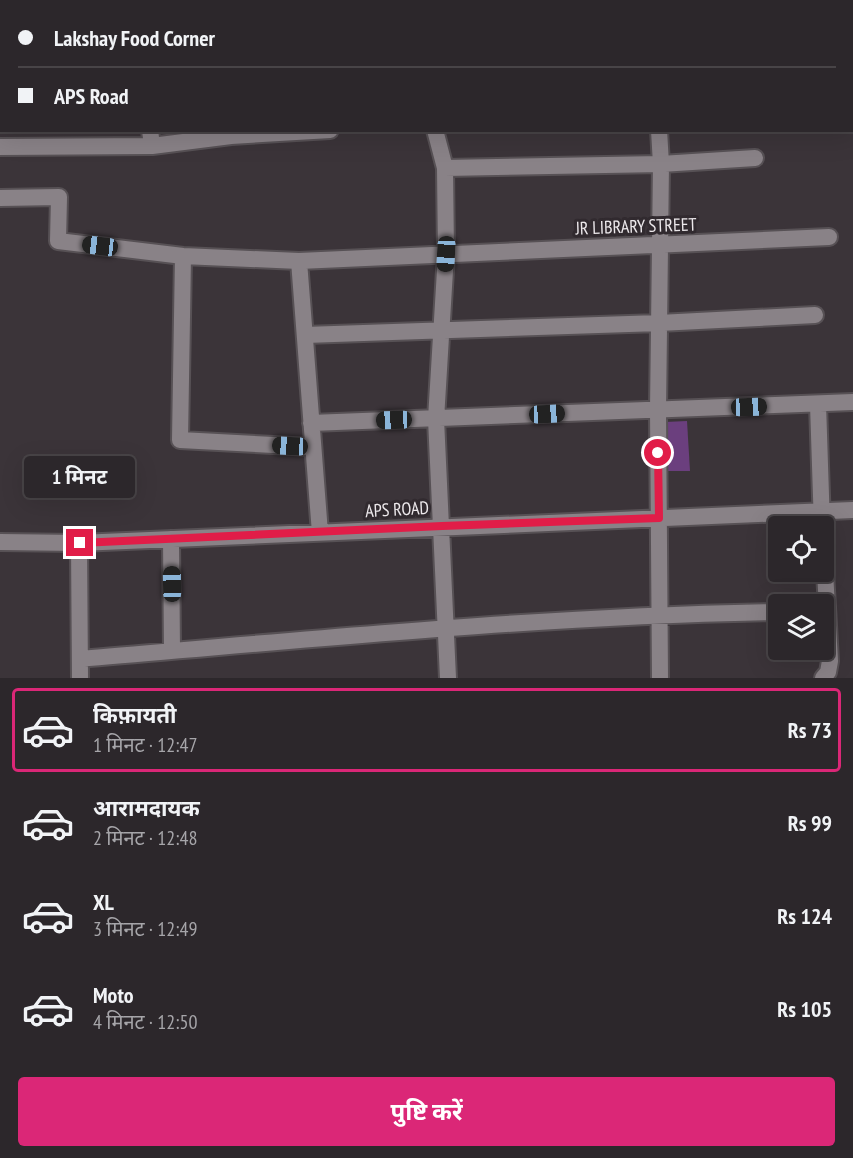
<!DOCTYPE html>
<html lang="hi">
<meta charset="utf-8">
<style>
body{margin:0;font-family:"PT Sans Narrow","Noto Sans Devanagari",sans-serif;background:#383337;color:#f1f3f6;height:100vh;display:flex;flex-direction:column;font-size:22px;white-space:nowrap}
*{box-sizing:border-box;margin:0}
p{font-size:20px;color:#a6a5a9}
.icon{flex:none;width:33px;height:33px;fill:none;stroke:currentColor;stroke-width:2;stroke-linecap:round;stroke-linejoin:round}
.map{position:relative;height:678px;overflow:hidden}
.drawer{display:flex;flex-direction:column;background:#2c272b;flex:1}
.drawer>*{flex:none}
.top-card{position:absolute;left:0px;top:0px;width:854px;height:132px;box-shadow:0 6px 24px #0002,0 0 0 2px #484447;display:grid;align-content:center;height:132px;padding:0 18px;background:#2c272b}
.fabs{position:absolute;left:768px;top:516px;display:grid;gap:12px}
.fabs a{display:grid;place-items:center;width:66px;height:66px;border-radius:6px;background:#2c272b;box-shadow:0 6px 24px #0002,0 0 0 2px #484447;font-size:30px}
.end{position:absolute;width:27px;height:27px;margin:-14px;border:8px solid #e11d48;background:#fff;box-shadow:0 0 0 3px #fff}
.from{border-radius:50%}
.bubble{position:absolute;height:42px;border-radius:6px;background:#2c272b;box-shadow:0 6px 24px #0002,0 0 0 2px #484447;font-size:20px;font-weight:700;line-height:42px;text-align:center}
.car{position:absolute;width:18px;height:36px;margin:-18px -9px;border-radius:8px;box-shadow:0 0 4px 2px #0007;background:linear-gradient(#222 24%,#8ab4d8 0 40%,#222 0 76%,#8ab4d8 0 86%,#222 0)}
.top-card b{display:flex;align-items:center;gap:21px;height:57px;font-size:22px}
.top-card b+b{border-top:2px solid #484447}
.top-card i{width:15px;height:15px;background:#f1f3f6}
ul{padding:10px 0 0;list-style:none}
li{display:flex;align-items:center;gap:18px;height:84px;margin:0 12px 9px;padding:0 6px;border:3px solid transparent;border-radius:6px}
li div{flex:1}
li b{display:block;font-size:22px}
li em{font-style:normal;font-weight:700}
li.current{border-color:#db2777}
li>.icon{width:54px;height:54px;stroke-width:1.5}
.primary-button{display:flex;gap:12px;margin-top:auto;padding:12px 18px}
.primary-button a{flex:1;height:69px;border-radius:6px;background:#db2777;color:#fff;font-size:24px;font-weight:700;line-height:69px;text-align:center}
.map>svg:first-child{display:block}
</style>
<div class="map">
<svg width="853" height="678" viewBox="0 0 853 678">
<rect width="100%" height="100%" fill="#3b3439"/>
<path fill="#6b3f7e" d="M687,421l3,50h-23l-2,-49z"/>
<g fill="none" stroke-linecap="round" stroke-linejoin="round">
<defs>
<path id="minor" d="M139,0v2
M171,0l2,2
M329,0l1,2
M371,0v2
M432,0v2
M649,0v2
M723,0v2
M0,48h2
M852,78h1
M435,130l10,38 1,86 -10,165 12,259
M659,130l2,34 -3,246 2,268
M152,146l79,-10 99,-6
M0,147l152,-1 -2,-16
M445,168l216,-4 94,-6
M0,198l59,-1 -1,44 125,15 116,5 530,-24
M183,256l-3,184 132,7
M299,261l21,272
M305,335l354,-12 156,-8
M818,404l4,122
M311,423l542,-21
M171,539l1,112
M0,542l79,1
M80,659c233,-20 464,-43 698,-47
M80,678l-1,-135 774,-33
M823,678l5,-6 2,-11 -6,-107"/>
</defs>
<use href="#minor" stroke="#575155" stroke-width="20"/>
<path stroke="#8a8488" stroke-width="3" stroke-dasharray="6 3" stroke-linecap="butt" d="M806,0v2"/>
<use href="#minor" stroke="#898287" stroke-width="16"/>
</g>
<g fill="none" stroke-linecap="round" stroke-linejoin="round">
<path stroke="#e11d48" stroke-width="8" d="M80,543l362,-17 217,-8 -1,-65"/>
</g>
<g text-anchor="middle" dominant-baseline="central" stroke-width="6" stroke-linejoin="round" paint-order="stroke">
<g font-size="18" fill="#ece8eb" stroke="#312a2f">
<text transform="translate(636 226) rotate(-2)">JR LIBRARY STREET</text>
<text transform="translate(397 509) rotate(-3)">APS ROAD</text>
</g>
</g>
</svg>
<div class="fabs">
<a><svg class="icon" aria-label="locate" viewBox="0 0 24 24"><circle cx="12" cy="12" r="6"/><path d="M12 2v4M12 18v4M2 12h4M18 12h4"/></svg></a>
<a><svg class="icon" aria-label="layers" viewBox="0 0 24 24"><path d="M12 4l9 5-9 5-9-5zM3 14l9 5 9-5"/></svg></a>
</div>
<i class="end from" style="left:658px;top:453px"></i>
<i class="end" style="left:80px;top:543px"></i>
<div class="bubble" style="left:24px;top:456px;width:111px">1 मिनट</div>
<i class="car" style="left:100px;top:246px;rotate:277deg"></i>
<i class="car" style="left:446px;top:254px;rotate:183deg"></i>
<i class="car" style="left:749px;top:407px;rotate:88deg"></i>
<i class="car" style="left:547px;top:414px;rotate:87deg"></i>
<i class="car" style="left:394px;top:420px;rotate:268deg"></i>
<i class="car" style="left:290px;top:446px;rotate:273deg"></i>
<i class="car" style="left:172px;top:584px;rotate:359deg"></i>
<div class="top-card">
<b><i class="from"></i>Lakshay Food Corner</b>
<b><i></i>APS Road</b>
</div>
</div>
<section class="drawer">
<ul>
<li class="current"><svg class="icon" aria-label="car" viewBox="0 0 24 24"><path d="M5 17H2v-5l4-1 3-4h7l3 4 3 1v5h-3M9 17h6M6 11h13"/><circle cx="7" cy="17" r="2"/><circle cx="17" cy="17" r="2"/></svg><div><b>किफ़ायती</b><p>1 मिनट · 12:47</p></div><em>Rs 73</em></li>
<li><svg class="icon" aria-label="car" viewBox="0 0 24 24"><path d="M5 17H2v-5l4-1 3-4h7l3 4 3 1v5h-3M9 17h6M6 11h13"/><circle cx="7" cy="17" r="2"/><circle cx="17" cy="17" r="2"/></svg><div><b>आरामदायक</b><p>2 मिनट · 12:48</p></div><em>Rs 99</em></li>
<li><svg class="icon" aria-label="car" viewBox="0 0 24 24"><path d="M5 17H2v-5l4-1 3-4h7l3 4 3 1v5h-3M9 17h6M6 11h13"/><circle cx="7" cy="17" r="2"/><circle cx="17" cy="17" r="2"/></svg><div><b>XL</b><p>3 मिनट · 12:49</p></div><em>Rs 124</em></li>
<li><svg class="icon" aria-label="car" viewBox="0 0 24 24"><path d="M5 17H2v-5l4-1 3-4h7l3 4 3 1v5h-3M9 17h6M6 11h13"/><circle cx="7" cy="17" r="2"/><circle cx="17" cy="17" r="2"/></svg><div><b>Moto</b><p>4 मिनट · 12:50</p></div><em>Rs 105</em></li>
</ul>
<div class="primary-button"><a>पुष्टि करें</a></div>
</section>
